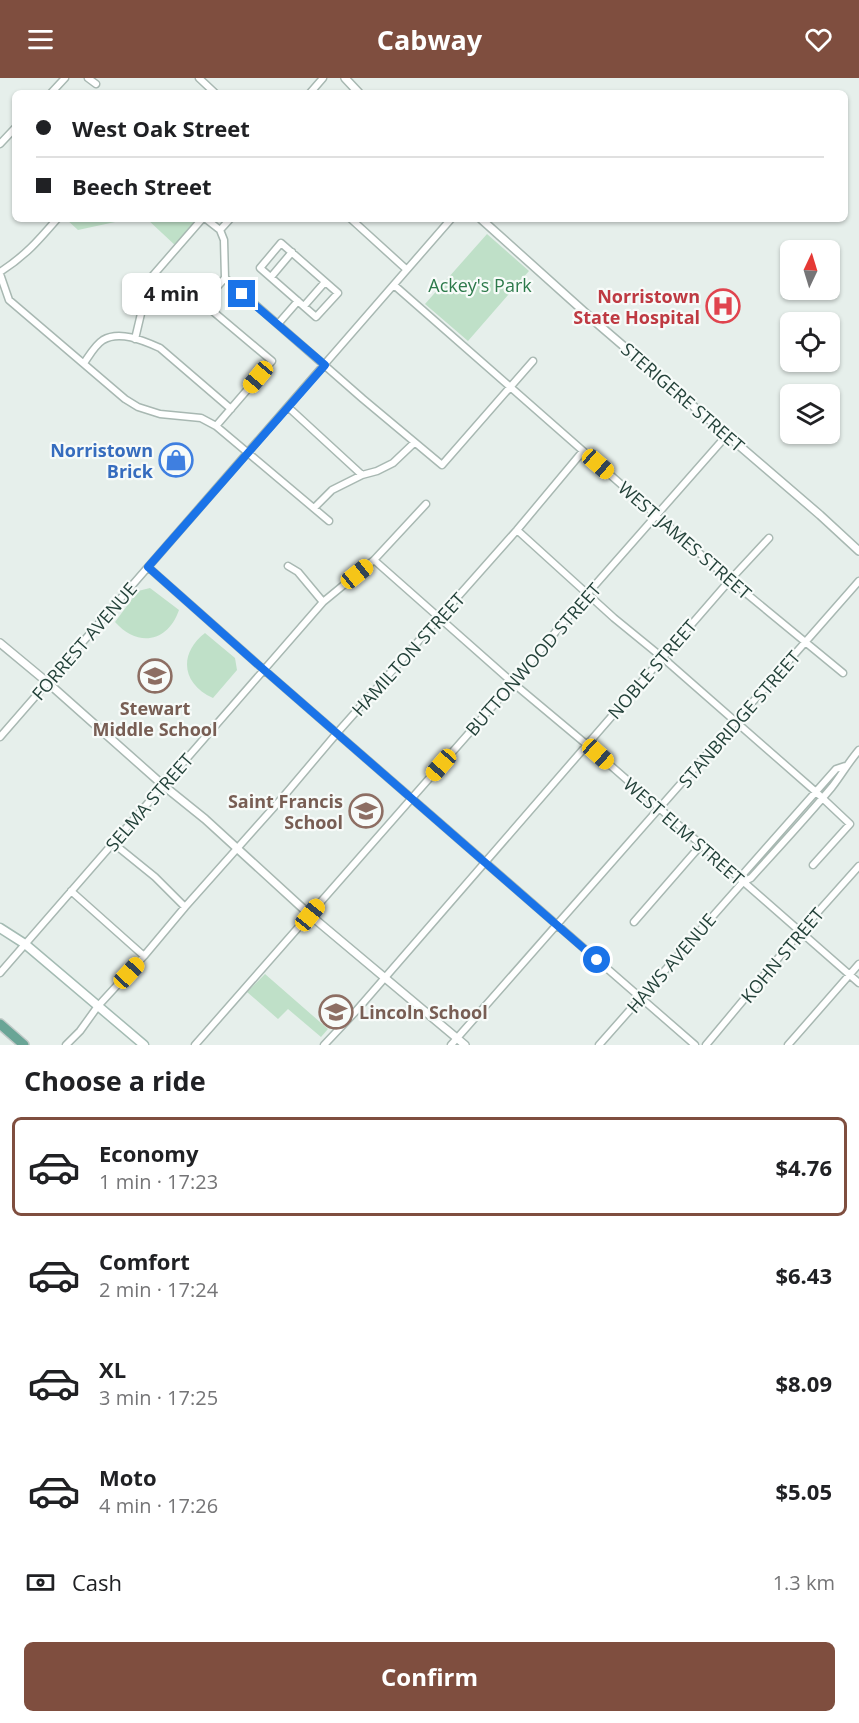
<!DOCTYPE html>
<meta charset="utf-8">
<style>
body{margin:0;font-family:"Open Sans",sans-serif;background:#f6f6f6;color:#202124;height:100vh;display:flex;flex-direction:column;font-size:22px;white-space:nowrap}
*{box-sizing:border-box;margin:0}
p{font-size:20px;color:#757577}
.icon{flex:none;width:33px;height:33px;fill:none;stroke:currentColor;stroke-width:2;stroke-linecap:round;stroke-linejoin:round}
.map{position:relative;height:967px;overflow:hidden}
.details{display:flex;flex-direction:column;background:#fff;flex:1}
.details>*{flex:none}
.guide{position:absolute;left:12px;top:12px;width:836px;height:132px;border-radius:9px;box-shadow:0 2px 4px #0004;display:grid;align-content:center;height:132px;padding:0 24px;background:#fff}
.needle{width:39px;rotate:4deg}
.controls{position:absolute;left:780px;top:162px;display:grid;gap:12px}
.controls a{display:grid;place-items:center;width:60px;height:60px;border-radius:9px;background:#fff;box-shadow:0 2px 4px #0004;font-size:30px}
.end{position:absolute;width:27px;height:27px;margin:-14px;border:8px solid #1a73e8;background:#fff;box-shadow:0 0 0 3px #fff}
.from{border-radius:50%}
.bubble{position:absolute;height:42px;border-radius:9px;background:#fff;box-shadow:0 2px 4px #0004;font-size:20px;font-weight:700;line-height:42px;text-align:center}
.car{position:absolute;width:18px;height:36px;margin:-18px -9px;border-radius:8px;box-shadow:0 0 4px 2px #0007;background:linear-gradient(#f5c518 24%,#345 0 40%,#f5c518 0 76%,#345 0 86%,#f5c518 0)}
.guide b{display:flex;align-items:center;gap:21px;height:57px;font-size:22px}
.guide b+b{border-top:2px solid #e0e0e0}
.guide i{width:15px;height:15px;background:#202124}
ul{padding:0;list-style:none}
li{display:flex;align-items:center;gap:18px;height:99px;margin:0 12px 9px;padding:0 12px;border:3px solid transparent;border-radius:9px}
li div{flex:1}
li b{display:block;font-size:22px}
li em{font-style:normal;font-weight:700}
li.active{border-color:#7f4e3f}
li>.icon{width:54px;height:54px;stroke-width:1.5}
h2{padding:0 24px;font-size:27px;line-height:72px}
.pay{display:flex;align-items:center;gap:15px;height:66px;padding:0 24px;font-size:22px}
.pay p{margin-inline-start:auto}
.action{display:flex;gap:12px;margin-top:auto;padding:12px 24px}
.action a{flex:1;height:69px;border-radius:9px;background:#7f4e3f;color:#fff;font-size:24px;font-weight:700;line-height:69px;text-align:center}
header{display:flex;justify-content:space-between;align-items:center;height:78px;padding:0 24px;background:#7f4e3f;color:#fff;font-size:27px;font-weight:700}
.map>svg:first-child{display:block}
</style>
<header><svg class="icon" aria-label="menu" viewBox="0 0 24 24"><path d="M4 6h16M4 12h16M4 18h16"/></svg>Cabway<svg class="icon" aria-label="heart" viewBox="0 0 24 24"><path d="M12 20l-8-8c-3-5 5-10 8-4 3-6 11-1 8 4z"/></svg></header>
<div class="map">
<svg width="859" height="967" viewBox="0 0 859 967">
<rect width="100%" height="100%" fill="#e6efeb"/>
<path fill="#bfe0c8" d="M66,141h63l-51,11z
M147,141h54l-24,28z
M487,156l42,37 -61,70 -43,-37z
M150,510l29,22c-11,32 -41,38 -64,12l23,-31z
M205,555l30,25 2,12 -24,28c-31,-14 -35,-44 -8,-65z
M265,896l63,55 -7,8 -33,-28 -10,10 -31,-27z"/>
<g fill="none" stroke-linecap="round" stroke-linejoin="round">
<defs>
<path id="minor" d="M88,0l8,6
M199,0l16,15
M51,15l14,-15
M310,15l13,-15
M0,66l15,-16
M206,141l14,11 4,10 1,38 138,121 79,66 91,-104
M351,141l55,50
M220,152l10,-11
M281,165l57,50 -22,24 -56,-49z
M0,194c25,-16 38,-31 57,-53
M0,196l9,26 116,99 13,8 22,7 41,4 15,8 113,95
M271,199l21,-25
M394,207l336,295 113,93
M304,228l21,-24
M278,246l20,-23
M135,261l14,-59 53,-61
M84,285c5,-7 11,-18 19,-23 17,-10 41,1 57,8l71,61
M288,329l74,68
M216,348l56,-65 -69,-58 22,-25
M314,430l18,-18 30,-15 15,-4 16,-8 21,-20
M517,452l97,88 49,40 153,134 34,32 -37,41
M374,482l139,123 73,61 273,239
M288,488l10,6 25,30
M148,489l115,102 432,376
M0,659l451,-518
M113,765l42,34 30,30
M743,804l1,-9 92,-104 9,-3
M71,813l73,65
M634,844l67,-77
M0,895l323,-371 51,-42 52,-56
M66,967l14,-14 18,-25 46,-50 41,-49 98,-110 54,-64 180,-203 66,-79
M195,967l318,-362 75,-90 139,-158
M324,967l32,-34 374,-431 39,-42
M451,967l408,-464
M599,967l144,-163 8,-4c27,-30 55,-60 81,-91 10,-13 16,-24 27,-37
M706,967l94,-113 59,-66
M788,967l71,-81"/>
<path id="tertiary" d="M345,0l14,15
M481,141l118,106 221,190 39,36
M0,565l47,39 117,104 41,33 105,96 155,130"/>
<path id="secondary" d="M0,850l25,16 119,101"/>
<path id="primary" d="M0,946l24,21"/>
</defs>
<use href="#minor" stroke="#a8b8b2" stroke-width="9"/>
<use href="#tertiary" stroke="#a8b8b2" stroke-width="10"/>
<use href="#secondary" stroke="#a4bbb3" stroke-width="11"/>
<use href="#primary" stroke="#c2cac8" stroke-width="12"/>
<use href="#minor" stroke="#fff" stroke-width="6"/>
<use href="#tertiary" stroke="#fff" stroke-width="7"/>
<use href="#secondary" stroke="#fff" stroke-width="8"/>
<use href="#primary" stroke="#6aa596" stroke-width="9"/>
</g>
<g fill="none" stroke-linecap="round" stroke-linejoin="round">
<path stroke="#1a73e8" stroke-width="8" d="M242,216l83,71 -177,202 115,102 334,291"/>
</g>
<defs>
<symbol id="hospital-ring" viewBox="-11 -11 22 22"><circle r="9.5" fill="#f7fbf9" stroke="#e0444e" stroke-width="1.5"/><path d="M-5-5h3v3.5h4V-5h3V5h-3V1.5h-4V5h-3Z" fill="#e0444e"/></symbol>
<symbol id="shop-ring" viewBox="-11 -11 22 22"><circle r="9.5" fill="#f7fbf9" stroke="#3f7fe0" stroke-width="1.5"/><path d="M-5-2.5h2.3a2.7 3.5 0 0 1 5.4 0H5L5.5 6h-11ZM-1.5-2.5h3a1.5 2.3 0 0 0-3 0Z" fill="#3f7fe0"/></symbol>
<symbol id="school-ring" viewBox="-11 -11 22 22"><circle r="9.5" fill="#f7fbf9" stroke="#8d6e63" stroke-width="1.5"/><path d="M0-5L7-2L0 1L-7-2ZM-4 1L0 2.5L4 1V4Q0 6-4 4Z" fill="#8d6e63"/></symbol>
</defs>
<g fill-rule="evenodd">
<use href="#hospital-ring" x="704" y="209" width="38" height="38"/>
<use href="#shop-ring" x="157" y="363" width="38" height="38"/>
<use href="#school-ring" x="136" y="579" width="38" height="38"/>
<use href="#school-ring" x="347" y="714" width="38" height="38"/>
<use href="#school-ring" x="317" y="915" width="38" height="38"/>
</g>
<g text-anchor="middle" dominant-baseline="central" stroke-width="4.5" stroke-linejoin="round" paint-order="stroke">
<g font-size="18" fill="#2d7a4b" stroke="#f7fbf9">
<text x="480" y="207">Ackey's Park</text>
</g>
<g font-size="18" font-weight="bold" fill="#be3a42" stroke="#f7fbf9" text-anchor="end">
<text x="700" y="218">Norristown<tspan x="700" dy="21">State Hospital</tspan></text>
</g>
<g font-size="18" fill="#24423a" stroke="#f7fbf9">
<text transform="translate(683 319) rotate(41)">STERIGERE STREET</text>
<text transform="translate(685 462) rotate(41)">WEST JAMES STREET</text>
<text transform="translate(84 563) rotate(-49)">FORREST AVENUE</text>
<text transform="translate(408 576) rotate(-48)">HAMILTON STREET</text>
<text transform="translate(533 581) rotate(-49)">BUTTONWOOD STREET</text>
<text transform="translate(652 591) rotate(-49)">NOBLE STREET</text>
<text transform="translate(739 641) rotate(-49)">STANBRIDGE STREET</text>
<text transform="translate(149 724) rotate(-49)">SELMA STREET</text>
<text transform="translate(684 753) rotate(41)">WEST ELM STREET</text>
<text transform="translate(782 877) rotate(-50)">KOHN STREET</text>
<text transform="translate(671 885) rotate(-49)">HAWS AVENUE</text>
</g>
<g font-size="18" font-weight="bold" fill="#366cbe" stroke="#f7fbf9" text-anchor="end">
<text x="153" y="372">Norristown<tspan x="153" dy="21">Brick</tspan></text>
</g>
<g font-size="18" font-weight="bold" fill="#785e54" stroke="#f7fbf9">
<text x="155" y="630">Stewart<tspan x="155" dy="21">Middle School</tspan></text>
<text x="343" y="723" text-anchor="end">Saint Francis<tspan x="343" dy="21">School</tspan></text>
<text x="359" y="934" text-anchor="start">Lincoln School</text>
</g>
</g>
</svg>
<div class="controls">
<a><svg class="needle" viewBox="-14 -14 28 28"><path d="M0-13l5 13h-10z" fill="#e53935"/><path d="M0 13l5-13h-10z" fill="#757577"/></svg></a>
<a><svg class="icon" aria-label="locate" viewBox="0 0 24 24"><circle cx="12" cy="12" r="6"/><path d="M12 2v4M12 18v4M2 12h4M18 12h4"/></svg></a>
<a><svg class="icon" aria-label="layers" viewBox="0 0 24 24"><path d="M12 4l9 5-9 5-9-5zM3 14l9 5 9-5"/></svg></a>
</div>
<i class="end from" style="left:597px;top:882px"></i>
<i class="end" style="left:242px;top:216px"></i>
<div class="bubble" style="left:122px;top:195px;width:99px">4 min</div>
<i class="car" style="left:258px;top:299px;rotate:220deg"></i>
<i class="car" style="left:598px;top:386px;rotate:131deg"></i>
<i class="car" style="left:357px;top:496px;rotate:51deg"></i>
<i class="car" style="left:598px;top:676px;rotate:132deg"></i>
<i class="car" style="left:441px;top:687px;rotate:221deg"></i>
<i class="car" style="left:310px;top:837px;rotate:39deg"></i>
<i class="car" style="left:129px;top:895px;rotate:43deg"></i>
<div class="guide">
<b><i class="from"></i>West Oak Street</b>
<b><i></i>Beech Street</b>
</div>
</div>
<section class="details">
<h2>Choose a ride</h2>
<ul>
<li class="active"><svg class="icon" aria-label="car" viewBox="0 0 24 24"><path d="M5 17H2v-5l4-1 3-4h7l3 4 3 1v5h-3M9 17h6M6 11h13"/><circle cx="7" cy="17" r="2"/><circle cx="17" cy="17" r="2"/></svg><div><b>Economy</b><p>1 min · 17:23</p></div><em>$4.76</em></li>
<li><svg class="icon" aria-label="car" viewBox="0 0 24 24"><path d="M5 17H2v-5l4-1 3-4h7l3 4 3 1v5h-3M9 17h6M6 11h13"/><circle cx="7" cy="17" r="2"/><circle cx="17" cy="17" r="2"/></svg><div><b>Comfort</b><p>2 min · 17:24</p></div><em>$6.43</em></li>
<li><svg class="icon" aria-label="car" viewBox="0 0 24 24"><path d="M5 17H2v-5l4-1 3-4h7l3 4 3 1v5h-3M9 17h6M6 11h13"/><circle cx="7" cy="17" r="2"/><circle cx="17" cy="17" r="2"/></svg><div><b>XL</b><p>3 min · 17:25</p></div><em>$8.09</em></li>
<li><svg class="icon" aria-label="car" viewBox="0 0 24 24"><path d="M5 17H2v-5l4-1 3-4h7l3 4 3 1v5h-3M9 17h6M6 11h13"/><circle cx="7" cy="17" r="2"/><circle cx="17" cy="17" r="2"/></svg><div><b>Moto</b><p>4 min · 17:26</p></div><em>$5.05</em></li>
</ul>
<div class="pay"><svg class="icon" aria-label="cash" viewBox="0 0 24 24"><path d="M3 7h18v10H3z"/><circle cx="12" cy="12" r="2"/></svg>Cash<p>1.3 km</p></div>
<div class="action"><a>Confirm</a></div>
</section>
